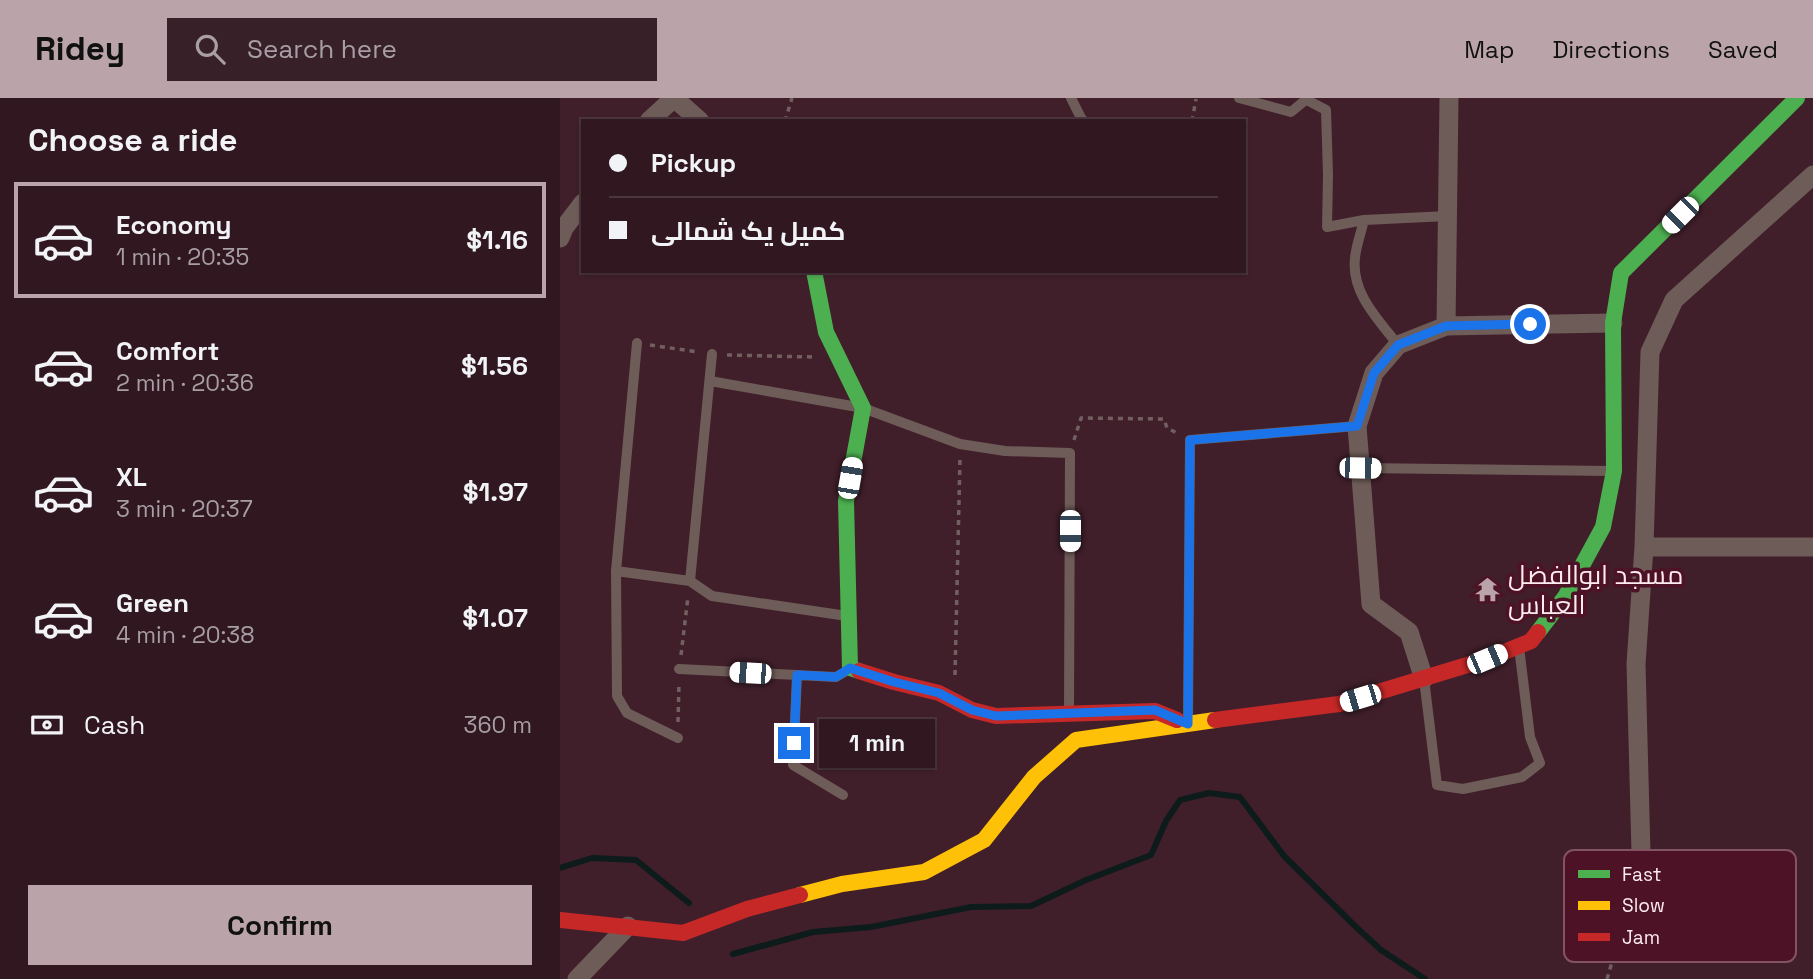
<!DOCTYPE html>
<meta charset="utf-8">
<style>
body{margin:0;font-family:"Space Grotesk",Cairo,sans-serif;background:#382029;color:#f1f3f6;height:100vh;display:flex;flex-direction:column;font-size:26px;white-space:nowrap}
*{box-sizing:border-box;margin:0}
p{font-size:23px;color:#a89fa5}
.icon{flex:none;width:38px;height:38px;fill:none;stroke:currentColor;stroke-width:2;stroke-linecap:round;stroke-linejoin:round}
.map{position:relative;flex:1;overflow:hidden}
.side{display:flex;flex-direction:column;background:#301720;width:560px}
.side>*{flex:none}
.hud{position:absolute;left:21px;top:21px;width:665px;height:154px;border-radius:0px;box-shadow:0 2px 5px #0004,0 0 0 2px #4b363e;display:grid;align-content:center;height:154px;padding:0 28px;background:#301720}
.end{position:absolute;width:32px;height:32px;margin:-16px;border:9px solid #1a73e8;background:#fff;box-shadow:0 0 0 4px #fff}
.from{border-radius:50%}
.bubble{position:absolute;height:49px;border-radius:0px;background:#301720;box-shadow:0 2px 5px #0004,0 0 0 2px #4b363e;font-size:23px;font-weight:700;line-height:49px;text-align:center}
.car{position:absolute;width:21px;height:42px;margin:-21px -10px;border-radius:9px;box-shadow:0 0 5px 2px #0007;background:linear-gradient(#fff 24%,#345 0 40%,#fff 0 76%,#345 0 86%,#fff 0)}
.hud b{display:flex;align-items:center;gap:24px;height:66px;font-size:26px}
.hud b+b{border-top:2px solid #4b363e}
.hud i{width:18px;height:18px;background:#f1f3f6}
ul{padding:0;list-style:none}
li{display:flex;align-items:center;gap:21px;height:116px;margin:0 14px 10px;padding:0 14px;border:4px solid transparent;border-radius:0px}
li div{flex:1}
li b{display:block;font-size:26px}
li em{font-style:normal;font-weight:700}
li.active{border-color:#baa4aa}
li>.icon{width:63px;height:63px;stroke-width:1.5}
h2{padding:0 28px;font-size:32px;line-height:84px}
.pay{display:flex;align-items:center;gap:18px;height:77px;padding:0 28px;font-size:26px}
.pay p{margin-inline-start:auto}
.cta{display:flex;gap:14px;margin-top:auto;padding:14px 28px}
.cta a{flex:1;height:80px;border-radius:0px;background:#baa4aa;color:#111;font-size:28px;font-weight:700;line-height:80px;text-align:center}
header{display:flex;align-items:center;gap:42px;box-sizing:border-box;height:98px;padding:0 35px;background:#baa4aa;color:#111}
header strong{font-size:33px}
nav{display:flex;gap:38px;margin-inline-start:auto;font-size:24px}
.search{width:490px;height:63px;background:#382029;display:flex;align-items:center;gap:18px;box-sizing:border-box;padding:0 24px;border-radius:0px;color:#a89fa5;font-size:26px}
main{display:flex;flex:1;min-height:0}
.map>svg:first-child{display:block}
</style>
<header>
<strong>Ridey</strong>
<div class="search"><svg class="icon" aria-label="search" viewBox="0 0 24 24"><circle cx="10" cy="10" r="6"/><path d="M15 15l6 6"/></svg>Search here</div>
<nav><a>Map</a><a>Directions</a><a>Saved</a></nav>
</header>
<main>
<section class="side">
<h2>Choose a ride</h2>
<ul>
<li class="active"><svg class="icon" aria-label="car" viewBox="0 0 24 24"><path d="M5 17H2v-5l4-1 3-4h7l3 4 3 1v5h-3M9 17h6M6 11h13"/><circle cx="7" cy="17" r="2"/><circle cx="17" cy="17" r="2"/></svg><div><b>Economy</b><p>1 min · 20:35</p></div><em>$1.16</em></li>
<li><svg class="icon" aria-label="car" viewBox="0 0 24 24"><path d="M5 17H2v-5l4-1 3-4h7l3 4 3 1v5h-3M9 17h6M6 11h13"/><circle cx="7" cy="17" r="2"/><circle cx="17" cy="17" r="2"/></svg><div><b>Comfort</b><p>2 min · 20:36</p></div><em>$1.56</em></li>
<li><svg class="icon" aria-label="car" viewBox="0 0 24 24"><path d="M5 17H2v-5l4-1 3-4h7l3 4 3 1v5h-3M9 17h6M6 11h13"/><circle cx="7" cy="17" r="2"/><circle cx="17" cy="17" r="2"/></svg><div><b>XL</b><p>3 min · 20:37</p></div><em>$1.97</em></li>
<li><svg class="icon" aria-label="car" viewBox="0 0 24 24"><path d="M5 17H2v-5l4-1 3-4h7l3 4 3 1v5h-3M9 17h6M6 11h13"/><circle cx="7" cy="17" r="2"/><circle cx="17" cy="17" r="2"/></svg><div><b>Green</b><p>4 min · 20:38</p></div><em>$1.07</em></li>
</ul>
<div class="pay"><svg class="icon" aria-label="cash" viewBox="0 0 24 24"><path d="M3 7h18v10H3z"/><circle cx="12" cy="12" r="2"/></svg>Cash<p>360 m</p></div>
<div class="cta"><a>Confirm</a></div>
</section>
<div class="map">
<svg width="1253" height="881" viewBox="0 0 1253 881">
<rect width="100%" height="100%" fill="#401f2a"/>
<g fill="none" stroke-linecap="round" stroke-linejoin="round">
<path stroke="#0d1b1b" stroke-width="6" d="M0,770l32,-10 44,2 53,43
M173,856l80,-22 58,-5 100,-20 60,-1 55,-26 65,-25 15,-34 14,-21 29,-7 31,4 44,59 72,71 25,23 44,29"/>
<path stroke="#726060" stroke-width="3.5" stroke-dasharray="5 5" stroke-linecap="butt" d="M225,23l7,-23
M632,23l4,-22
M90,247l48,7
M167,257l86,2
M514,342l7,-22 83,1 3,9 12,6
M121,557l7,-58
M395,577l5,-217
M118,624l1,-38
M1047,881l17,-58"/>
<path stroke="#6e5c58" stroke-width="10" d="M511,0l10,20 3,3
M679,0l52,14 17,-14
M747,2l19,10 2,65 -1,52 37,-7 84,-4
M804,122c-3,13 -8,26 -9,38 -4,35 23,61 43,87
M77,245l-21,228 1,125 10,17 51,25
M150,283l153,27 97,36 45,7 65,2 -1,259
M800,370l253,3
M56,473l74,10 22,15 135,20
M130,483l22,-227
M119,571l157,8 12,-7
M237,577l-4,90 50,30
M864,581l13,106 26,4 59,-12 18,-14 -10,-26 -11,-90
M628,626l2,-284 167,-14"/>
<path stroke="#6e5c58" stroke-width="19" d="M114,0l26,23
M89,23l25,-23
M0,140l4,-10 19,-25
M886,228l3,-228
M1084,449h169
M864,581l-15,-47 -38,-28 -14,-178 17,-53 24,-28 48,-19 167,-3
M1070,804l11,-49 -5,-189 8,-117 6,-195 24,-52 139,-125
M17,881l51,-53"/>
<path stroke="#4caf50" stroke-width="16" d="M254,173l12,61 37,76 -17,93 4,167 9,3
M978,534l27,-35 38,-70 11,-56 -1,-148 8,-50 176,-175"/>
<path stroke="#ffc107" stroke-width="16" d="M240,797l42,-11 82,-12 60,-32 50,-63 42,-37 139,-20"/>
<path stroke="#c62828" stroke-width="16" d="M299,573l35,11 45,11 33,17 24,6 159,-5 22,9
M655,622l124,-16 148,-45 44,-18 7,-9
M0,822l123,13 64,-24 53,-14"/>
</g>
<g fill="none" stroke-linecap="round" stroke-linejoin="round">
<path stroke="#1a73e8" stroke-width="9" d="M234,645l3,-68 39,2 14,-9 44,14 45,11 33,17 24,6 159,-6 33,14 2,-284 167,-14 17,-53 24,-28 48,-19 84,-2"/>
</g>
<defs>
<symbol id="temple-bare" viewBox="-9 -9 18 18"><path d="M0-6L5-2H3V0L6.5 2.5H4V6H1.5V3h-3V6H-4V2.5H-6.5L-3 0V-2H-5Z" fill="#baa4aa" stroke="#4d1226" stroke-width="2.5" paint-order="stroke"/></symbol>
</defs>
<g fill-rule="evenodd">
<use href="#temple-bare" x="910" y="474" width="35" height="35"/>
</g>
<g text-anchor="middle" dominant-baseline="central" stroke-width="7" stroke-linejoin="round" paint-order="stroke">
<g font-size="26" fill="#fcebef" stroke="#4d1226" text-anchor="start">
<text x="948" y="477">مسجد ابوالفضل<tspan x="948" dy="30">العباس</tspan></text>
</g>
</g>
<rect x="1004" y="752" width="232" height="112" rx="10" fill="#4d1226" stroke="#825362" stroke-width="2"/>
<rect x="1018" y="772" width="32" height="8" fill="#4caf50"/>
<rect x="1018" y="803" width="32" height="9" fill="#ffc107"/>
<rect x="1018" y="835" width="32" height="8" fill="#c62828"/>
<g font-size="19" fill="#fcebef">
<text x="1062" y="783">Fast</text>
<text x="1062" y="814">Slow</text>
<text x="1062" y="846">Jam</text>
</g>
</svg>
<i class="end from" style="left:970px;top:226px"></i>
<i class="end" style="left:234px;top:645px"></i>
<div class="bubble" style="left:259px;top:621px;width:116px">1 min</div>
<i class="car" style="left:1120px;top:117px;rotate:225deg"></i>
<i class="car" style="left:800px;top:370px;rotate:91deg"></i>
<i class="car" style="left:290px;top:380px;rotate:10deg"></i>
<i class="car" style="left:510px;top:433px;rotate:180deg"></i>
<i class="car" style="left:927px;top:561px;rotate:67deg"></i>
<i class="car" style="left:190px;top:575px;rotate:273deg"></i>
<i class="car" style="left:800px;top:600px;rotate:253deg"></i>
<div class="hud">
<b><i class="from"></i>Pickup</b>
<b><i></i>کمیل یک شمالی</b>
</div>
</div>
</main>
